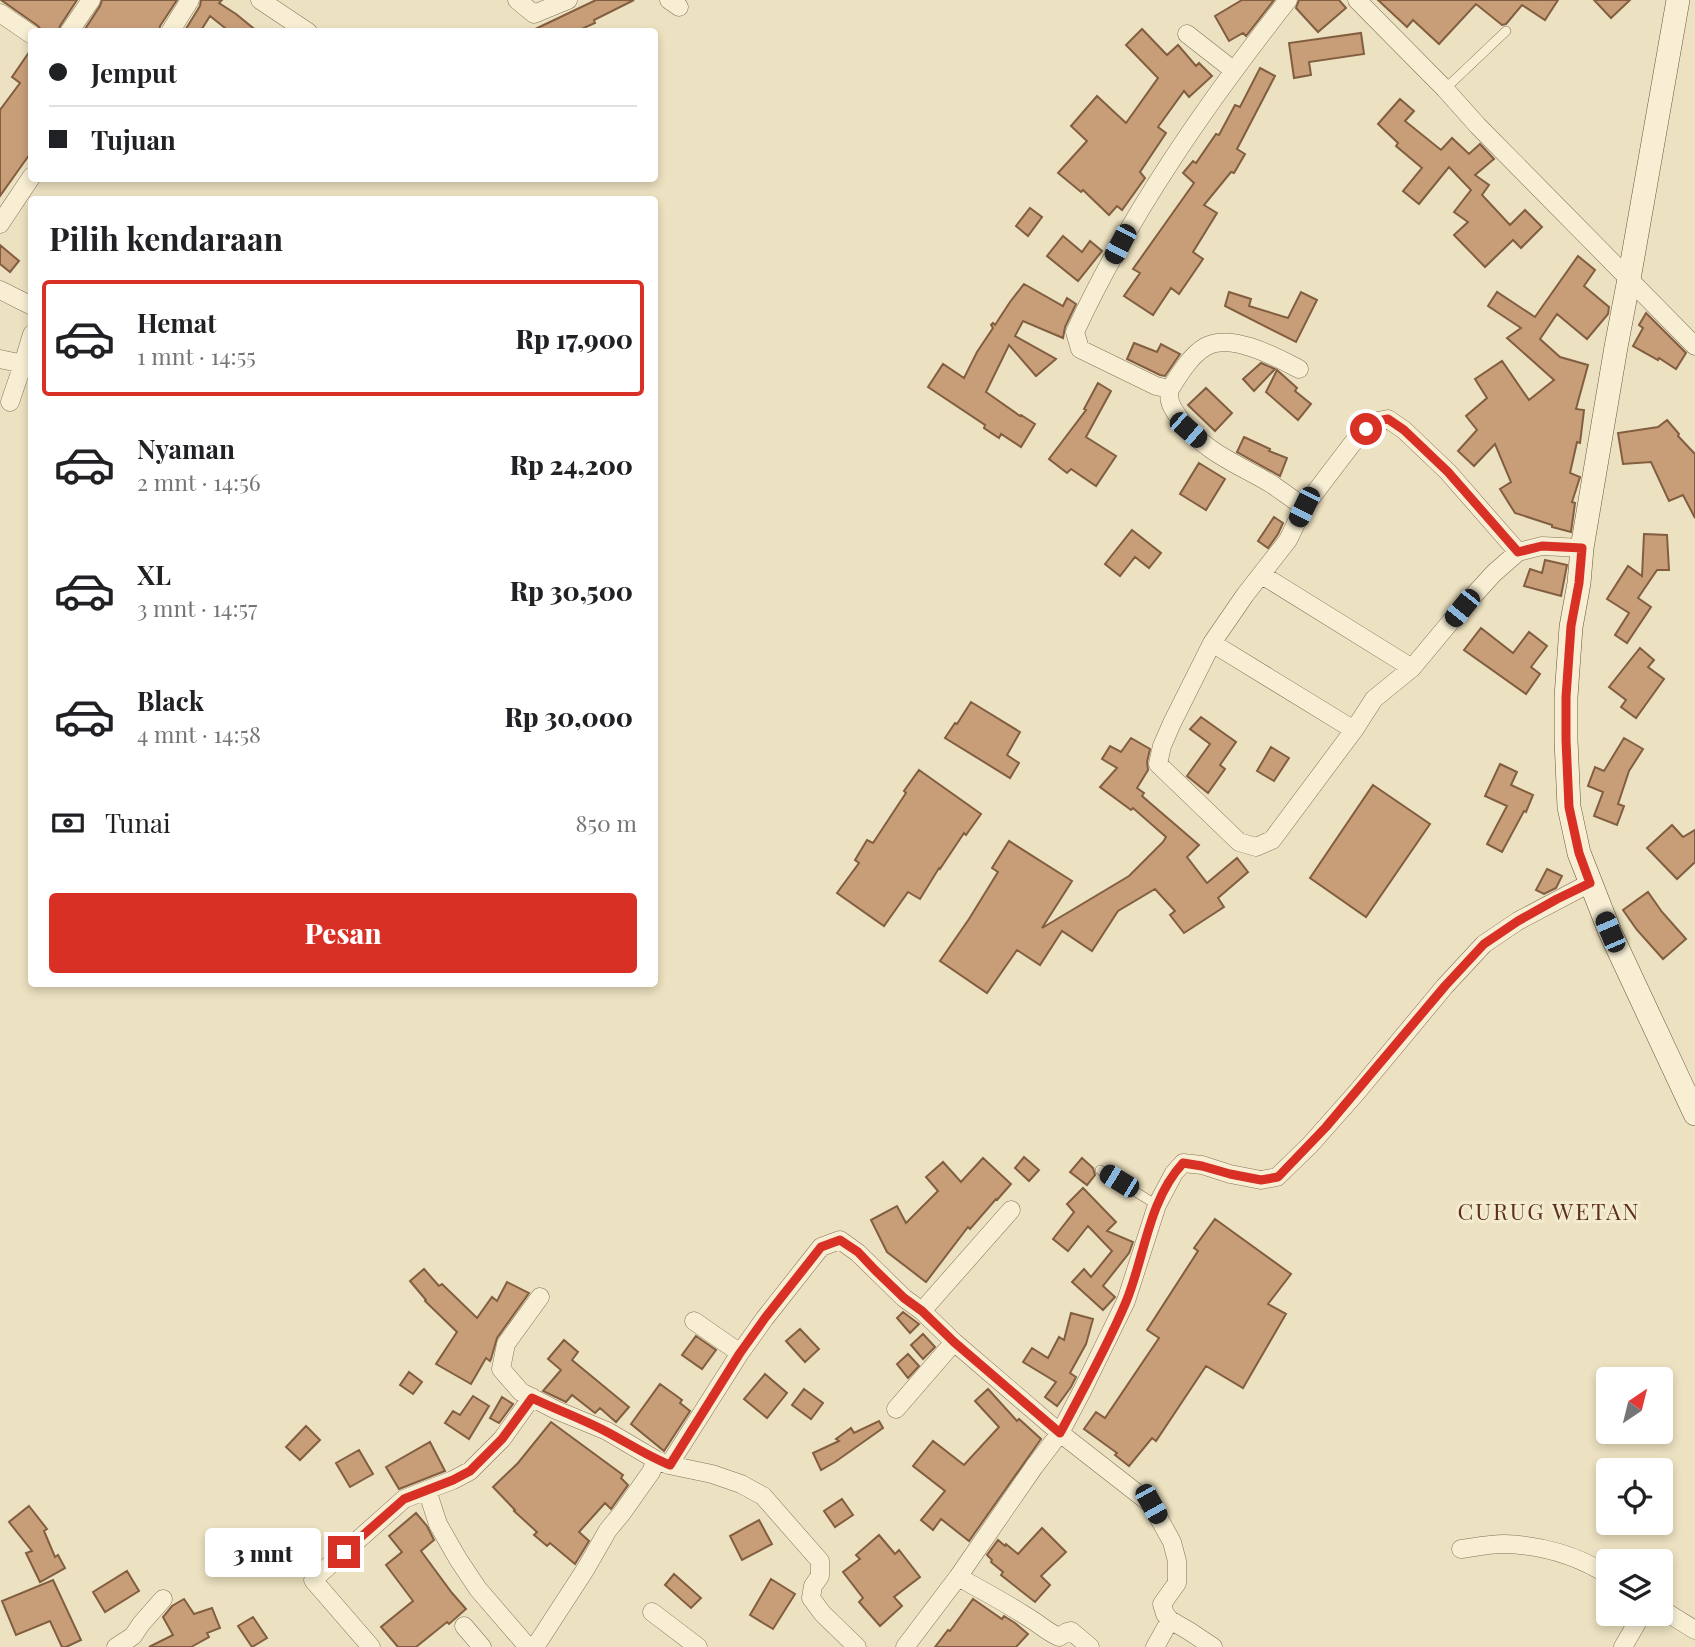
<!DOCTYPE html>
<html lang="id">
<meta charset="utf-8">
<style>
body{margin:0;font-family:"Playfair Display",serif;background:#f2f2f2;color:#202124;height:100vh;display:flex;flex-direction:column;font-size:26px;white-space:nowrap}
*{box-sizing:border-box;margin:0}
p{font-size:23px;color:#757577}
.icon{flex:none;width:38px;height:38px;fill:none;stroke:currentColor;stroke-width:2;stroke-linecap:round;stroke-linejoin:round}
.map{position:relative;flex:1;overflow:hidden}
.drawer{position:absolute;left:28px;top:196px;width:630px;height:791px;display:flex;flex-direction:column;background:#fff;border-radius:7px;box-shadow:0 4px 10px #0003}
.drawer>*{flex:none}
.guide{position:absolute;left:28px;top:28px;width:630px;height:154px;border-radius:7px;box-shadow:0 4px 10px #0003;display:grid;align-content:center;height:154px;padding:0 21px;background:#fff}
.needle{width:46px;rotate:35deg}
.controls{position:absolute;left:1596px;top:1367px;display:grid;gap:14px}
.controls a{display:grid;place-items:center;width:77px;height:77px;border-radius:7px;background:#fff;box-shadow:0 4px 10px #0003;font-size:35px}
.end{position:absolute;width:32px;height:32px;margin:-16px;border:9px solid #d93025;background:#fff;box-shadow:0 0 0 4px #fff}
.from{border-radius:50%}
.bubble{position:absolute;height:49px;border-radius:7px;background:#fff;box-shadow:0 4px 10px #0003;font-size:23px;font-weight:800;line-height:49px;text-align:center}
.car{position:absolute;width:21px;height:42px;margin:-21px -10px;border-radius:9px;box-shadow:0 0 5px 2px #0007;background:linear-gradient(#222 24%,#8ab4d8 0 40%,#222 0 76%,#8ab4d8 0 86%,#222 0)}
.guide b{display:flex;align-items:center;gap:24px;height:66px;font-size:26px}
.guide b+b{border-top:2px solid #e0e0e0}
.guide i{width:18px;height:18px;background:#202124}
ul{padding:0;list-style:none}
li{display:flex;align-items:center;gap:21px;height:116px;margin:0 14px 10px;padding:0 7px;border:4px solid transparent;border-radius:7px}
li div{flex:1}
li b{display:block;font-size:26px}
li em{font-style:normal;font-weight:800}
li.selected{border-color:#d93025}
li>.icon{width:63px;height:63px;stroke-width:1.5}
h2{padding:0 21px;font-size:32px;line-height:84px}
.pay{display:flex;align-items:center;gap:18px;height:77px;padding:0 21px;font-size:26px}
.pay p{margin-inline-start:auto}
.action{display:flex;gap:14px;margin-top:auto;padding:14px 21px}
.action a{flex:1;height:80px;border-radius:7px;background:#d93025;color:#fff;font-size:28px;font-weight:800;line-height:80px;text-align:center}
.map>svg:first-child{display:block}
</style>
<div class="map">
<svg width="1695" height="1647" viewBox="0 0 1695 1647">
<rect width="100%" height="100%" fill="#ece1c0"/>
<path fill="#c89e78" stroke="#825e40" stroke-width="2" d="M1,0h76l-17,26 -2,6h-15l-5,-6z
M102,0h75l-17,26 -1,6h-76l17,-26z
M201,0h21l-3,3 17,11 22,18h-28l-20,-16 -10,16h-16l16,-26z
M596,0h38l-40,20 1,3 -20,9h-46z
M1242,0h32l-28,36 -3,-3 -14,8 -14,-25z
M1299,0h40l7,8 -28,24 -22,-24z
M1378,0h180l-13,20 -23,-15 -16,19 -4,1 -26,-21 -37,40 -26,-24 -6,7z
M1594,0h36l-19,18z
M1142,29l25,26 11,-10 18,21 3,-3 13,13 -23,21 -5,-6 -26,36 8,6 -26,39 5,6 -23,32 -5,-4 -8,9 -26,-25 -2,2 -23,-19 29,-32 -16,-15 26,-30 29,27 32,-45 -32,-33z
M1361,33l3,21 -55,8 2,13 -17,3 -5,-35z
M32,48v103l-32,45v-86l20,-27 -8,-6z
M1260,68l15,8 -38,73 8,5 -11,19 -3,-1 -27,33 13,8 -24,39 10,7 -24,35 -8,-6 -18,27 -29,-19 16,-23 -7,-4 61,-86 -11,-10 10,-12 3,2 20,-29 3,1 16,-30 5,2z
M1400,99l14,12 -9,10 36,29 11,-12 17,16 11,-10 14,15 -19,16 14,10 -7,10 28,30 15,-15 17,17 -21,21 -8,-8 -28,27 -31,-32 14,-13 -14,-10 17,-22 -22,-23 -30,37 -16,-13 19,-23 -26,-22 2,-3 -20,-19z
M1030,208l12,9 -14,19 -12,-10z
M1063,236l19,16 8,-11 12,10 -24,30 -31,-25z
M0,245l19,16 -9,11 -10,-8z
M1578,256l17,14 -11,16 25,21 -1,7 -21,25 -30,-25 -17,25 20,18 28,8 -12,44 8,1 -4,33 -3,-1 -7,31 10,4 -8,25 3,1 -4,29 -19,-5v-2l-37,-12 -15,-24 11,-7 -16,-38 -21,22 -16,-15 19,-21 -11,-14 21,-18 -12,-19 27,-18 27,39 25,-20 -47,-42 14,-10 -33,-22 9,-14 38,25z
M1024,284l39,22 4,-8 9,6 -11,23 -2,11 -40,-17 -8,15 41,23 -20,17 -27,-31 -23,47 34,24 1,-1 14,9 -14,23 -20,-13 -2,4 -15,-10 1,-3 -57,-38 15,-23 21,14 13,-26 16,-24 -2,-3 2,-2 2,2 15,-23z
M1229,292l22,7 -2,7 39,12 13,-26 16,8 -21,42 -71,-36z
M1646,313l40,40 -10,16 -17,-11 -1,2 -25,-14 10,-18 -4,-3z
M1134,343l23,9 4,-8 19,10 -15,22 -5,-1 -33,-16z
M1261,363l14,6 -21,22 -11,-12z
M1277,370l20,18 -2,3 16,13 -13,16 -32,-28z
M1098,383l13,8 -25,46 30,19 -20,30 -25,-17 -4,4 -18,-14 37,-49 -2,-1z
M1206,388l26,25 -17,18 -27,-26z
M1667,420l12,14 -1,2 17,18v64l-12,-23 -14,6 -18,-39 -28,2 -5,-31 40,-6z
M1244,437l26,12 -1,2 18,7 -7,18 -43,-24z
M1199,463l26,16 -19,31 -26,-16z
M1274,517l9,6 -5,11 -10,14 -10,-7z
M1132,530l29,23 -12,15 -14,-11 -15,19 -15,-12z
M1644,534l23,1 2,35h-12l-19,28 13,9 -24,36 -12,-8 14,-22 -22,-14 21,-33 14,10z
M1545,560l22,5 -6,31 -37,-10 6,-17 12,4z
M1481,628l32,25 16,-21 18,14 -16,21 9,7 -14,20 -62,-44z
M1640,648l14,12 -6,7 16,12 -28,39 -15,-11 5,-7 -17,-13z
M971,702l49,30 -13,23 12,8 -9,15 -65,-40 10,-15 2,1z
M1201,717l35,25 -16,23 5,4 -17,24 -21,-17 23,-32 -20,-15z
M1131,738l19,11 -3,13 1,8 -11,18 7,5 -2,3 57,49 -12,12 20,26 30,-25 11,14 -30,26 6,9 -40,26 -14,-18 5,-4 -20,-22 -37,22 -26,40 -30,-20 -22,34 -23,-15 -30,43 -47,-32 29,-42 29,-47 -6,-4 17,-27 63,40 -30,47 87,-52 34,-34 3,-5 -33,-29 -2,2 -31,-23 17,-19 -15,-9 8,-13 11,6z
M1624,738l19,11 -14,22 -11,33 6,2 -7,19 -23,-9 9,-24 -15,-6 7,-19 9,4z
M1271,747l18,11 -15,23 -17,-10z
M1500,764l17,8 -6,13 22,10 -7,17 -2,-1 -22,41 -15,-8 20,-38 -22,-10z
M919,770l62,44 -15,21 -2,-2 -24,36 -1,-1 -19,31 -12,-7 -24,34 -47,-33 22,-30 -4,-3 12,-20 6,3 33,-50 -2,-2z
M1373,785l57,39 -64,93 -56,-39z
M1672,825l11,12 12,-7v32l-18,17 -30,-31z
M1547,869l15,7 -6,12 -12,6 -8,-4z
M1648,892l14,20 24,27 -23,20 -26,-29 -14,-20z
M1024,1157l15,13 -10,11 -14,-13z
M983,1158l28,26 -14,16 -1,-1 -26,30 -2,-2 -42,55 -39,-30 -16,-32 26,-14 9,17 32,-32 -12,-14 17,-15 18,20z
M1082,1158l11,10 2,7 -8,10 -17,-13z
M1083,1188l33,34 -9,9 26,11 -4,11 -26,33 12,11 -12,13 -31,-28 12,-13 7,8 21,-26 -24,-25 -20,25 -15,-12 21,-27 -7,-8z
M1215,1219l76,55 -23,30 18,10 -43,74 -37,-22 -50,75 -4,-3 -23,28 -14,-11 2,-2 -33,-24 12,-17 9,6 54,-80 -12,-8 51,-79 -4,-3z
M424,1269l15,17 3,-2 35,34 15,-21 5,4 10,-19 22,11 -32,45 -6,21 -1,2 -4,-3 -15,26 -35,-20 21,-32 -32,-31 1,-1 -16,-19z
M903,1312l16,12 -9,9 -13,-15z
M1071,1313l22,6 -7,25 -16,29 6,4 -5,10 -14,19 -12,-9 11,-15 -33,-20 9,-14 16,10 11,-21 5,3z
M800,1329l19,20 -14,13 -19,-21z
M923,1334l12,13 -12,12 -12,-14z
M696,1336l20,14 -14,19 -20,-14z
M564,1340l14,12 -6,8 57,47 -13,15 -16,-14 -5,5 -23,-18 -6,7 -23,-11 18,-21 -13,-11z
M908,1354l11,12 -11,12 -11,-14z
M409,1372l13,10 -9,12 -13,-9z
M765,1374l22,19 -20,25 -23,-19z
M660,1384l22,16 -2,3 10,8 -26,40 -33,-27z
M804,1389l19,14 -12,16 -19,-14z
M988,1389l29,32 2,-2 22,20 -72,102 -28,-22 -8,11 -12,-10 24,-29 -32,-25 20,-25 31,24 35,-38 -24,-26z
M473,1396l16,10 -20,33 -24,-16 8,-12 7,4z
M502,1397l11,7 -14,19 -9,-5z
M879,1421l4,7 -48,34 -14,8 -8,-17 26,-12 -3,-2 15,-11 3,5z
M551,1422l72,53 -2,3 7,7 -17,24 -6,-6 -26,29 10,9 -14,23 -25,-21 -3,3 -13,-11 3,-3 -23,-21 1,-1 -22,-23 25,-24z
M306,1426l14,14 -20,20 -14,-13z
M430,1442l15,29 -46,18 -13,-22z
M359,1450l14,24 -23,13 -14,-24z
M842,1499l11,16 -18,12 -11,-16z
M29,1506l18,23 -3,2 11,26 3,-2 7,13 -25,14 -14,-29 6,-2 -23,-29z
M416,1513l11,13 7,14 -13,11 31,42 14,16 -17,15 -2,-2 -31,25h-18l-17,-20 32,-26 -27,-36 16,-13 -13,-16z
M759,1520l13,24 -30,16 -12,-24z
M1042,1528l24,24 -25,24 9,9 -15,17 -34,-27 2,-3 -12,-10 1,-2 -5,-5 11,-15 7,6 1,-2 12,10z
M879,1535l16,19 4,-4 21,27 -26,20 8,9 -22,20 -21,-24 4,-4 -20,-26 17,-13 -4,-4z
M127,1571l12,20 -34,21 -12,-20z
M674,1574l27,24 -10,10 -26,-23z
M771,1579l24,15 -22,35 -23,-14z
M53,1580l28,60 -15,7h-4l-12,-26 -34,14 -14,-34z
M184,1599l10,15 18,-6 8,20 -13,5 2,4 -18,10h-42l24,-12 -10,-18 9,-11z
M973,1599l29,20 2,-3 11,7 13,11 -12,13h-81l13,-17 2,1z
M253,1617l14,21 -15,9 -14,-21z"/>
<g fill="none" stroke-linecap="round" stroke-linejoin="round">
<defs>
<path id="lane" d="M1445,89l61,-58
M1100,1170l57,35"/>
<path id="street" d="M260,0l48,32
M517,0l17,14 34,-14
M669,0l10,7
M1288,0c-81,103 -158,213 -213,332l5,17 76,37 14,3c-3,13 3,20 10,30 23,33 60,46 93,66 10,7 21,15 31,22
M1357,0l88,89 33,37 217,220
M0,13l32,22
M69,32l22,-32
M170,32l20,-32
M1187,34l46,36
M0,224l32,-48
M0,290l32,16
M0,359l23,5 9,-30
M1170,389c9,-14 20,-33 35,-42 26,-15 71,10 94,22
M10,402l13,-38
M1518,552l-70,-80 -44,-42 -16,-11 -10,2 -12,8 -14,15 -48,63 -16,33 -43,55 -33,48 -40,80 -10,23 -4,18 81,78 17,5 16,-7 82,-110 20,-31 38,-31 50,-60 32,-35 24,-21 24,-6 40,2
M1262,575l150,93
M1212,643l142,87
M540,1297l-34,47 -5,25 20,23 35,18 51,21 49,29 13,5 43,9 29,10 22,12 57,65v15l-7,10 -2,12 11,15 35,34
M922,1311l89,-101
M694,1321l46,32
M896,1409l58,-67
M669,1465l71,-112 25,-35 56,-71 19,-7 18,13 46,45 18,13 32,31 106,91 91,71 21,38 5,19v22l-15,21 3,10 5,6 19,11 24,16
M427,1490l11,34 20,35 20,30 50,58
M1461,1549c14,-2 29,-5 43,-5 37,1 74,12 104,31
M958,1577c24,13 46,25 68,39 12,7 21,16 33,21l8,-5 4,-1 19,16
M1661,1609l34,21
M652,1612l46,35
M464,1626l18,21
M116,1647l17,-11 8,-12 22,-25
M371,1647l-58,-67 91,-81 49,-19 17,-9 32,-32 30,-42
M535,1647l50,-77 23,-40 14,-17 29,-41 5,-12
M905,1647l53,-70 76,-110 26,-34 22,-42 44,-90 31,-96 17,-32 9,-10 19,2 28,9 31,6 16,-3 33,-32 47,-53 88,-106 39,-42 34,-23 72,-38
M1155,1647l15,-27
M1623,1647l19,-33"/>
<path id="secondary" d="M1678,0l-49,279 -13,68 -34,201 -3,35 -8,44 -5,70v43l3,67 10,46 31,79 85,182"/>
</defs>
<use href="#lane" stroke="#847259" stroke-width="10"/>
<use href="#street" stroke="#847259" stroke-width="19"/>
<use href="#secondary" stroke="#66533c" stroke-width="24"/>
<use href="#lane" stroke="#f7eed3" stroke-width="9"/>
<use href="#street" stroke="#f7eed3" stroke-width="18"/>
<use href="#secondary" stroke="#f7eed3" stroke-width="23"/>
</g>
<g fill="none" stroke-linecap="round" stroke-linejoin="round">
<path stroke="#d93025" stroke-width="9" d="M344,1552l60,-53 49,-19 17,-9 32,-32 30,-41c25,12 51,21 75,34 21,11 40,24 63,33l70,-112 25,-35 56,-71 19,-7 18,12 17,18 29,28 18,13 32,31 106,91c23,-43 47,-86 66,-131 19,-46 22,-101 57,-139l19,3 28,8 31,6 17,-3 48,-50 119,-141 39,-42 34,-23 39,-22 33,-16 -11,-30 -10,-46 -3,-67v-43l5,-71 8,-43 3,-35 -40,-2 -24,6 -70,-80 -44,-42 -16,-11 -10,2 -12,8"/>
</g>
<g text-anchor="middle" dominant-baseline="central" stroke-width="6" stroke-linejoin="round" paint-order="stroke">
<g font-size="23" letter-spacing="2" fill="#5f2f1e" stroke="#f3ebcf">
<text x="1549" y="1210">CURUG WETAN</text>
</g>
</g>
</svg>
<div class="controls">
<a><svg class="needle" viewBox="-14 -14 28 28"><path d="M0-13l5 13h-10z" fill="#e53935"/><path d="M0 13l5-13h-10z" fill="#757577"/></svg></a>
<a><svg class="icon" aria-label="locate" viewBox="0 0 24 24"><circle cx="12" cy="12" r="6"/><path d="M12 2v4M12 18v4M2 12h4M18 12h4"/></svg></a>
<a><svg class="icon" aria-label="layers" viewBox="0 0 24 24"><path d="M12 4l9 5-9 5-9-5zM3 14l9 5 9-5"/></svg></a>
</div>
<i class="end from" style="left:1366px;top:429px"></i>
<i class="end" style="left:344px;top:1552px"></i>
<div class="bubble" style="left:205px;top:1528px;width:116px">3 mnt</div>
<i class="car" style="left:1120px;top:244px;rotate:208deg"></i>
<i class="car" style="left:1188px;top:430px;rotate:131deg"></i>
<i class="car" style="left:1304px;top:507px;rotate:206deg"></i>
<i class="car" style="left:1462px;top:608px;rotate:219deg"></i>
<i class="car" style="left:1610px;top:932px;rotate:337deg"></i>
<i class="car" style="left:1119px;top:1181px;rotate:301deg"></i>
<i class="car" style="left:1151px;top:1504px;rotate:151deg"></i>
<div class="guide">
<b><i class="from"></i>Jemput</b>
<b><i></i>Tujuan</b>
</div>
<section class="drawer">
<h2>Pilih kendaraan</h2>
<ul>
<li class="selected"><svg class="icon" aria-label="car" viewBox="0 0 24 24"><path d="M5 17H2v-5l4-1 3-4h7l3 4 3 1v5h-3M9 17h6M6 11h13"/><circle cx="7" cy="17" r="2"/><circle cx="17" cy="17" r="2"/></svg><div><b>Hemat</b><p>1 mnt · 14:55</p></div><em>Rp 17,900</em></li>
<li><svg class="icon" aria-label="car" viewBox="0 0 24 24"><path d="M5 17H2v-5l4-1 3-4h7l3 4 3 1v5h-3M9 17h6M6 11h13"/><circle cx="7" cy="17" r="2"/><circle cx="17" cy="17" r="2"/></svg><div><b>Nyaman</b><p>2 mnt · 14:56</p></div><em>Rp 24,200</em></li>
<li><svg class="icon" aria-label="car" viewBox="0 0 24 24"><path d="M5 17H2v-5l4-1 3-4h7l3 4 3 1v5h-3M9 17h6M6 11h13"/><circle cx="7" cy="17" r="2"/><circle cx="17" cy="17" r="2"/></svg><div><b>XL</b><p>3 mnt · 14:57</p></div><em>Rp 30,500</em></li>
<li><svg class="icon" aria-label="car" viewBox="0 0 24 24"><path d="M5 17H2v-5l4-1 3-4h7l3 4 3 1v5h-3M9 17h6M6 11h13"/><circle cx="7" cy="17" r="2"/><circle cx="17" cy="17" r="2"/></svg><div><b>Black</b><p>4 mnt · 14:58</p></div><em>Rp 30,000</em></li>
</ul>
<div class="pay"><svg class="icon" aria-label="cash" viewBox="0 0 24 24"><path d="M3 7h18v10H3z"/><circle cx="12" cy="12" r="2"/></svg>Tunai<p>850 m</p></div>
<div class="action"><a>Pesan</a></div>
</section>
</div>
